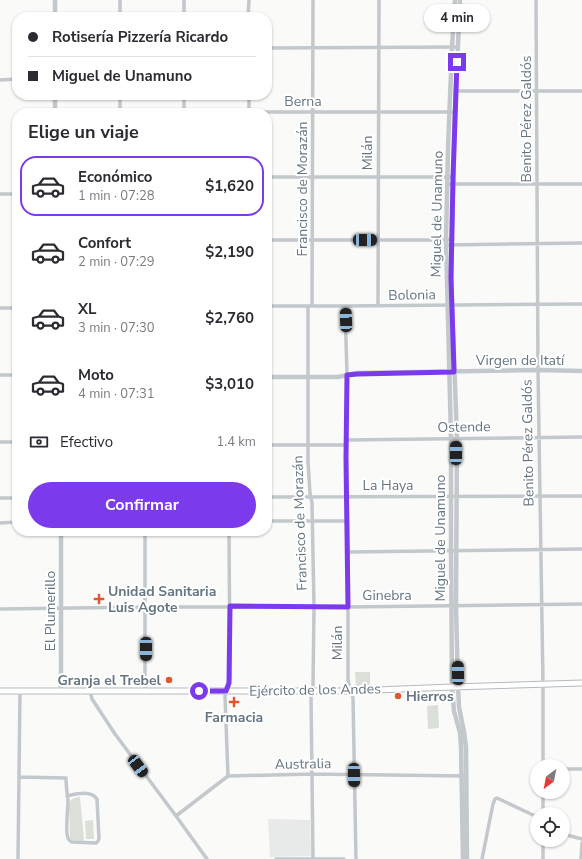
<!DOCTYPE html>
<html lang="es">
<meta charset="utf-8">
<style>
body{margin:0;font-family:"Nunito Sans",sans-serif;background:#f2f2f3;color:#2b2b33;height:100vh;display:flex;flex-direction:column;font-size:15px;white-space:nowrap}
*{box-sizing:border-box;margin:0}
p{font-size:13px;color:#7c7c81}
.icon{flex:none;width:22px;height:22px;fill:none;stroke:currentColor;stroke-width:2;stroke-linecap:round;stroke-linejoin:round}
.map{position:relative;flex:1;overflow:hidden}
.panel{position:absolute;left:12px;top:108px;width:260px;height:428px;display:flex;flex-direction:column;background:#fff;border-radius:16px;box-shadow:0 1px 3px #0004}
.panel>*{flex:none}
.banner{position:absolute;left:12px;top:12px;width:260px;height:88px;border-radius:16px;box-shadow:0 1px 3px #0004;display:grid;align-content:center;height:88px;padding:0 16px;background:#fff}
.needle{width:26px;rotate:212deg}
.fabs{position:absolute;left:530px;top:759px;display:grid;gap:8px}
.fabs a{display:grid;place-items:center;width:40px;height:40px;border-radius:50%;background:#fff;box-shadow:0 1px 3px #0004;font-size:20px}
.end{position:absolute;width:18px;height:18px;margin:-9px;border:5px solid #7c3aed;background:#fff;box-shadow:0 0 0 2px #fff}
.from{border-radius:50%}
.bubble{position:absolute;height:28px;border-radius:14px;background:#fff;box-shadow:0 1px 3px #0004;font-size:13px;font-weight:700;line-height:28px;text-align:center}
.car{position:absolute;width:12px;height:24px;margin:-12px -6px;border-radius:5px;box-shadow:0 0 3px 1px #0007;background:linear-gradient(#222 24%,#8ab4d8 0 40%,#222 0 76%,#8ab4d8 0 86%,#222 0)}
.banner b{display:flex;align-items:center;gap:14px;height:38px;font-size:15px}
.banner b+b{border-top:1px solid #e1e1e2}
.banner i{width:10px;height:10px;background:#2b2b33}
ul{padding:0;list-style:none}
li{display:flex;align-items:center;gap:12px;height:60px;margin:0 8px 6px;padding:0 8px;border:2px solid transparent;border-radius:16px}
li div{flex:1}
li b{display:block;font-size:15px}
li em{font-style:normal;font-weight:700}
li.active{border-color:#7c3aed}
li>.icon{width:36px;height:36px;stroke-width:1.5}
h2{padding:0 16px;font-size:18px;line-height:48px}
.pay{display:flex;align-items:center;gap:10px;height:44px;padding:0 16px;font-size:15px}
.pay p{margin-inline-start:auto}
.cta{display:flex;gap:8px;margin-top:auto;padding:8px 16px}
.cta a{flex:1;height:46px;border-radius:24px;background:#7c3aed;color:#fff;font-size:16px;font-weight:700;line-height:46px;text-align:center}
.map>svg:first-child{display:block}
</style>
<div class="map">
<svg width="582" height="859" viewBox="0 0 582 859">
<rect width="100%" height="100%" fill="#fafaf8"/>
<path fill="#e8e9e9" d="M268,819l42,1 1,36 -41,1z"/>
<path fill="#dadfd7" d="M355,672h15v14h-14z
M438,705l1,23 -11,1 -1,-23z
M80,797c1,14 3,28 4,42l-1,2 -11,-1 -2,-2 -1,-34c2,-6 5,-6 11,-7z
M93,820l1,19h-8l-1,-18z"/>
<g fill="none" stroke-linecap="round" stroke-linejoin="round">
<defs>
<path id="secondary" d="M0,691h351l101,-4 130,-4"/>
</defs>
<use href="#secondary" stroke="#b3babf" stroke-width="7"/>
<path stroke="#c3c8cc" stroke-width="3.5" d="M120,0v17
M184,0v17
M536,0l2,370 5,314v82
M248,17l1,-17
M267,48l191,-1
M0,80l17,-1
M455,91h127
M249,95v18
M55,112h397
M120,113v-18
M184,113v-18
M267,177h186
M447,184h135
M0,194h17
M267,240h179l6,-1
M446,245l136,-2
M267,306h78l237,-2
M308,306v156l2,31 2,10 2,103 -1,80 -2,10 2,163
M312,306l1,-306
M345,306l2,69 -1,70 2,107v129l5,17 3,161
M378,306l1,-306
M0,308h17
M0,375h17
M347,440l235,-3
M0,442h17
M267,445h79
M267,497l315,-1
M0,498h17
M267,521h80
M0,523l17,-1
M145,531v161
M348,552l234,-3
M0,609l146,-2h202l234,-3
M90,691l2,8 23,35 61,82 31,43
M563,769h19
M228,776l-3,-80 5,-17 -1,-148
M19,777l47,1c0,8 1,15 2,22 0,9 -3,32 0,38 1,3 2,3 4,4l24,1 2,-2 1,-2 -2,-40c-6,-9 -21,-5 -30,-3
M543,814v-22
M176,816l52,-40 84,-2 152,2
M563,834l19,5
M18,859l2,-167
M276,859h68
M482,859l11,-55 2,-5 2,-1 36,17 4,1
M543,859v-19
M581,859l1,-16"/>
<path stroke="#c3c8cc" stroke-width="4.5" d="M455,0l-3,47 -4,101 -2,92 5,198v112l1,137 2,24 6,22 1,12 2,114
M460,0l-5,112 -4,165 6,161 -1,168 2,80 1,21 5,25 2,15 1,112
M55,17v-17
M55,95v18
M267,377h71l19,-4 181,-3 44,1
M61,531v160"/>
<use href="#secondary" stroke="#fff" stroke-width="5"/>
</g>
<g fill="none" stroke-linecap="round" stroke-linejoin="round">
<path stroke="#7c3aed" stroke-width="5" d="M199,691h27l3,-8 1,-77 118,1 -2,-149 1,-83 10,-1 97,-2 -3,-94 2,-101 4,-115"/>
</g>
<g fill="#e4572e" stroke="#fff" stroke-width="1.5">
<path d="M97 593h4v4h4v4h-4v4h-4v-4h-4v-4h4z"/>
<circle cx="169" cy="680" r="4"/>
<circle cx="398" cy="696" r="4"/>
<path d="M232 696h4v4h4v4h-4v4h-4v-4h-4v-4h4z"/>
</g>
<g text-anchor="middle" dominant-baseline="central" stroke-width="4" stroke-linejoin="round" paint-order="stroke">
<g font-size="14" fill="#657683" stroke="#fff">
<text x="303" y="101">Berna</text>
<text transform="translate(526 119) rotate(-90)">Benito Pérez Galdós</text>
<text transform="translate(367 153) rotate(-90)">Milán</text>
<text transform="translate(302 189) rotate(-90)">Francisco de Morazán</text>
<text transform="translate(437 214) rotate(-89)">Miguel de Unamuno</text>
<text transform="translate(412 295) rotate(-1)">Bolonia</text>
<text x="520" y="360">Virgen de Itatí</text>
<text transform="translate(464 427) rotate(-1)">Ostende</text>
<text transform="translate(528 443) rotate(-91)">Benito Pérez Galdós</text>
<text x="388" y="485">La Haya</text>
<text transform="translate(300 523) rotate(-92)">Francisco de Morazán</text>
<text transform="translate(440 538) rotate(-90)">Miguel de Unamuno</text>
<text x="387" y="595">Ginebra</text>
<text transform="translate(50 611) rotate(-90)">El Plumerillo</text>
<text transform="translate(337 643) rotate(-90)">Milán</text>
<text transform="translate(315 690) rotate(-1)">Ejército de los Andes</text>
<text transform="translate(303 764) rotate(-1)">Australia</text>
</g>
<g font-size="14" font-weight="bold" fill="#657683" stroke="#fff" text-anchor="start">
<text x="108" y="591">Unidad Sanitaria<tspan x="108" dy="16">Luis Agote</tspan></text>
<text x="161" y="680" text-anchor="end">Granja el Trebel</text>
<text x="406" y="696">Hierros</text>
<text x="234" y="717" text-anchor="middle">Farmacia</text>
</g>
</g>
</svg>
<div class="fabs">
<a><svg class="needle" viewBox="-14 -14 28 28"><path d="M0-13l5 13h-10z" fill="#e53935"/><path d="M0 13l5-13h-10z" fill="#7c7c81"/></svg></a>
<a><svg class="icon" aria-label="locate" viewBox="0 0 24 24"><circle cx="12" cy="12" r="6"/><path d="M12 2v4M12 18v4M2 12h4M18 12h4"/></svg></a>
</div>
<i class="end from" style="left:199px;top:691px"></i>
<i class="end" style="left:457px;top:62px"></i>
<div class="bubble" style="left:424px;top:4px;width:66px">4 min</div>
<i class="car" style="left:365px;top:240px;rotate:90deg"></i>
<i class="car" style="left:346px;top:320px;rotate:358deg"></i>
<i class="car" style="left:456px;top:453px;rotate:0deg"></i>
<i class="car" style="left:146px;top:649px;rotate:180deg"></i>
<i class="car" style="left:458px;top:673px;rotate:359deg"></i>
<i class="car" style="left:138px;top:766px;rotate:143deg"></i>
<i class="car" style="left:354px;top:775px;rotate:179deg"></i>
<div class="banner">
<b><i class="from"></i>Rotisería Pizzería Ricardo</b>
<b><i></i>Miguel de Unamuno</b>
</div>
<section class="panel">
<h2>Elige un viaje</h2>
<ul>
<li class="active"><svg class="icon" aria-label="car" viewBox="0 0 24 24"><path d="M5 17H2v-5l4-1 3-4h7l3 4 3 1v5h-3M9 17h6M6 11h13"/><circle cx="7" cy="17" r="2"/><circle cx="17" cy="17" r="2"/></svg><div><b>Económico</b><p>1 min · 07:28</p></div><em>$1,620</em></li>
<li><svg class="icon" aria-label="car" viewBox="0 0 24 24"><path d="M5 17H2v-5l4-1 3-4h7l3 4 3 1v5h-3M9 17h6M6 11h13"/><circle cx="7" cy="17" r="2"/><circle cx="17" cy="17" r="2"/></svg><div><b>Confort</b><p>2 min · 07:29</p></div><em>$2,190</em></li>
<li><svg class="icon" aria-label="car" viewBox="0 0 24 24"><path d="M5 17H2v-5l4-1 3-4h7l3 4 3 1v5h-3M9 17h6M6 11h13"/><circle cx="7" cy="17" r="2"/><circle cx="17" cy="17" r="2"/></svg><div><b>XL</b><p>3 min · 07:30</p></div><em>$2,760</em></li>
<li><svg class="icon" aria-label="car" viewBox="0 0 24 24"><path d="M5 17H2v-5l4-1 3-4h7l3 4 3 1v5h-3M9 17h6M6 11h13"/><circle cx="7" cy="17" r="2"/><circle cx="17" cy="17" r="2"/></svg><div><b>Moto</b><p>4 min · 07:31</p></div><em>$3,010</em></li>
</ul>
<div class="pay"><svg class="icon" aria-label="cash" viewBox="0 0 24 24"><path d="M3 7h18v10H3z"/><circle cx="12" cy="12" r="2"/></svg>Efectivo<p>1.4 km</p></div>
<div class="cta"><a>Confirmar</a></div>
</section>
</div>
